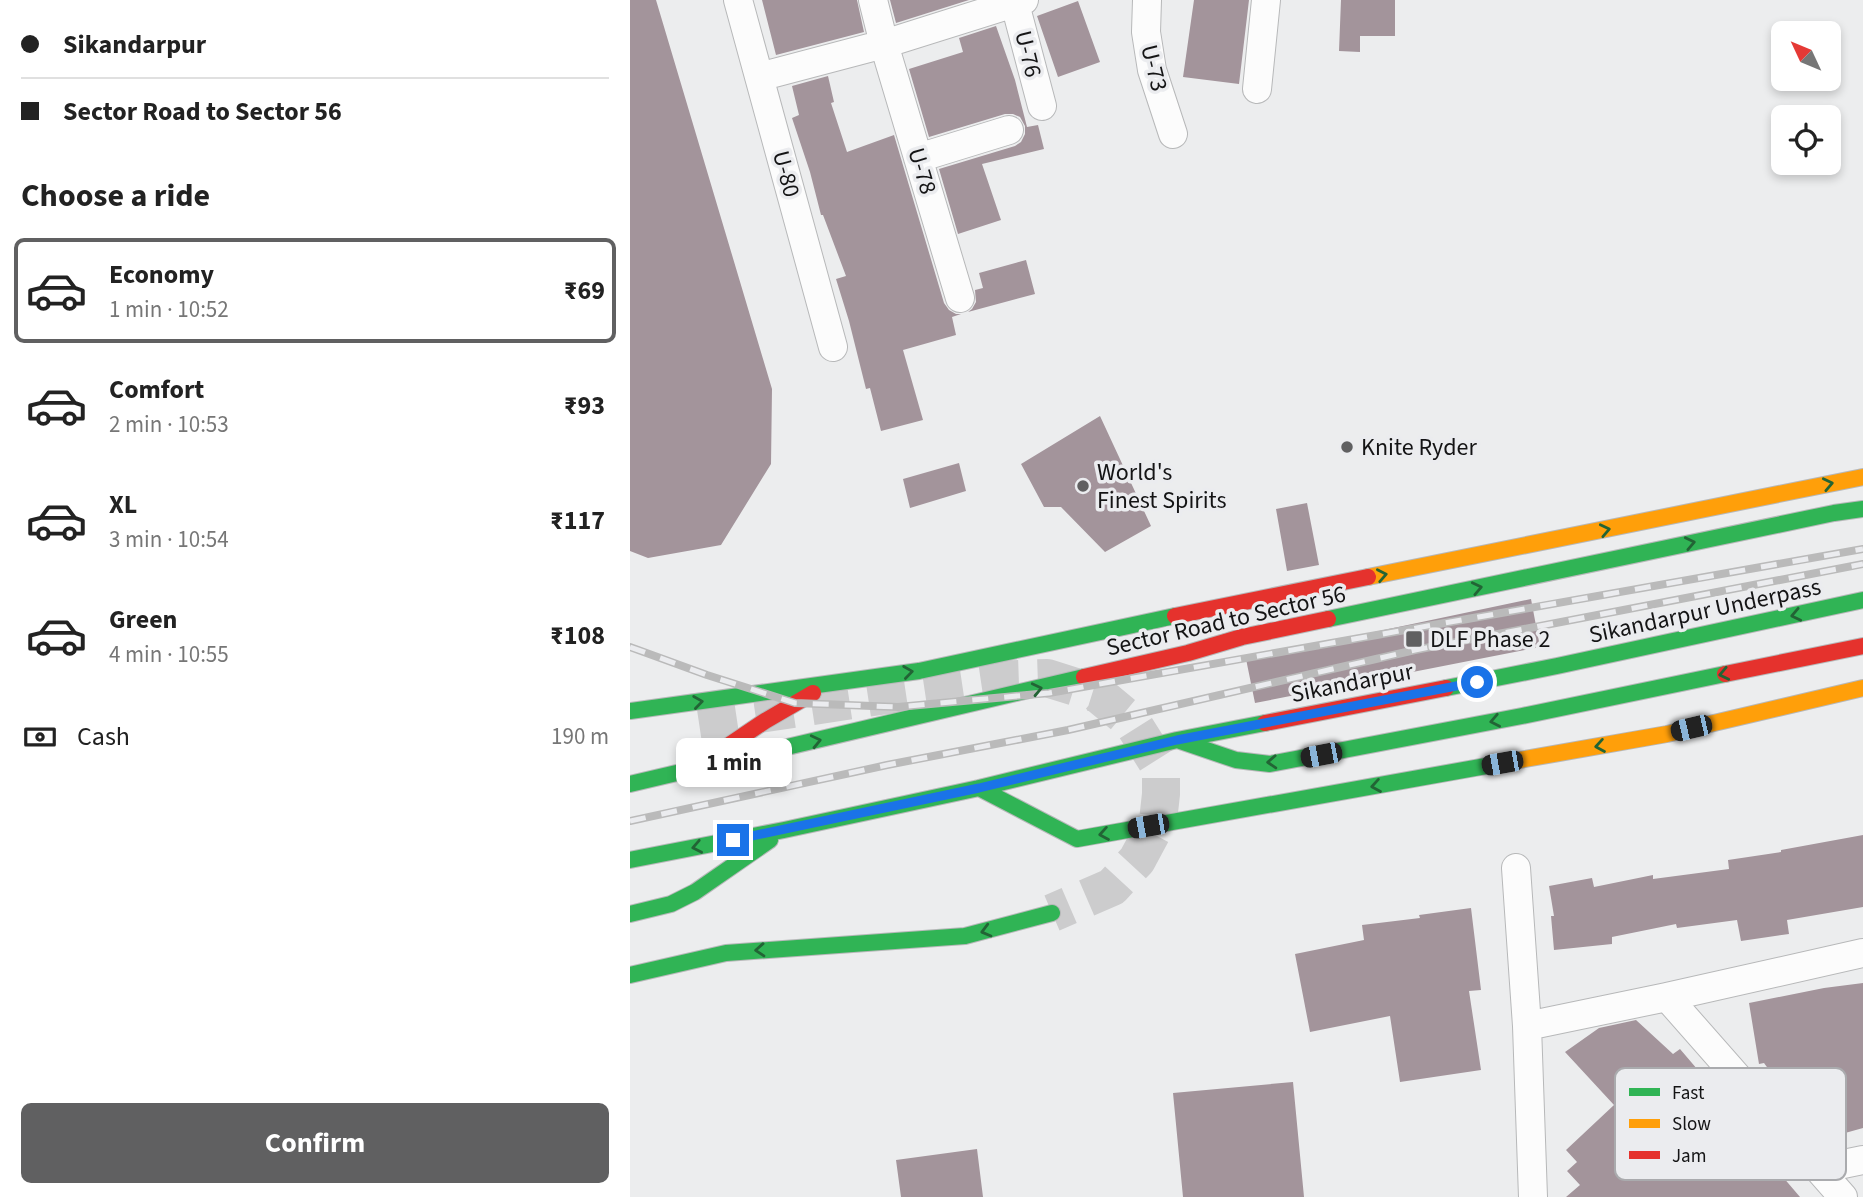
<!DOCTYPE html>
<meta charset="utf-8">
<style>
body{margin:0;font-family:"Source Sans 3",sans-serif;background:#f2f2f2;color:#222;height:100vh;display:flex;flex-direction:column;font-size:26px;white-space:nowrap}
*{box-sizing:border-box;margin:0}
p{font-size:23px;color:#767676}
.icon{flex:none;width:38px;height:38px;fill:none;stroke:currentColor;stroke-width:2;stroke-linecap:round;stroke-linejoin:round}
.map{position:relative;flex:1;overflow:hidden}
.drawer{display:flex;flex-direction:column;background:#fff;width:630px}
.drawer>*{flex:none}
.guide{display:grid;align-content:center;height:154px;padding:0 21px;background:#fff}
.needle{width:46px;rotate:314deg}
.controls{position:absolute;left:1141px;top:21px;display:grid;gap:14px}
.controls a{display:grid;place-items:center;width:70px;height:70px;border-radius:10px;background:#fff;box-shadow:0 4px 10px #0003;font-size:35px}
.end{position:absolute;width:32px;height:32px;margin:-16px;border:9px solid #1a73e8;background:#fff;box-shadow:0 0 0 4px #fff}
.from{border-radius:50%}
.bubble{position:absolute;height:49px;border-radius:10px;background:#fff;box-shadow:0 4px 10px #0003;font-size:23px;font-weight:700;line-height:49px;text-align:center}
.car{position:absolute;width:21px;height:42px;margin:-21px -10px;border-radius:9px;box-shadow:0 0 5px 2px #0007;background:linear-gradient(#222 24%,#8ab4d8 0 40%,#222 0 76%,#8ab4d8 0 86%,#222 0)}
.guide b{display:flex;align-items:center;gap:24px;height:66px;font-size:26px}
.guide b+b{border-top:2px solid #e0e0e0}
.guide i{width:18px;height:18px;background:#222}
ul{padding:0;list-style:none}
li{display:flex;align-items:center;gap:21px;height:105px;margin:0 14px 10px;padding:0 7px;border:4px solid transparent;border-radius:10px}
li div{flex:1}
li b{display:block;font-size:26px}
li em{font-style:normal;font-weight:700}
li.selected{border-color:#606061}
li>.icon{width:63px;height:63px;stroke-width:1.5}
h2{padding:0 21px;font-size:32px;line-height:84px}
.pay{display:flex;align-items:center;gap:18px;height:77px;padding:0 21px;font-size:26px}
.pay p{margin-inline-start:auto}
.action{display:flex;gap:14px;margin-top:auto;padding:14px 21px}
.action a{flex:1;height:80px;border-radius:10px;background:#606061;color:#fff;font-size:28px;font-weight:700;line-height:80px;text-align:center}
main{display:flex;flex:1;min-height:0}
.map>svg:first-child{display:block}
</style>
<main>
<section class="drawer">
<div class="guide">
<b><i class="from"></i>Sikandarpur</b>
<b><i></i>Sector Road to Sector 56</b>
</div>
<h2>Choose a ride</h2>
<ul>
<li class="selected"><svg class="icon" aria-label="car" viewBox="0 0 24 24"><path d="M5 17H2v-5l4-1 3-4h7l3 4 3 1v5h-3M9 17h6M6 11h13"/><circle cx="7" cy="17" r="2"/><circle cx="17" cy="17" r="2"/></svg><div><b>Economy</b><p>1 min · 10:52</p></div><em>₹69</em></li>
<li><svg class="icon" aria-label="car" viewBox="0 0 24 24"><path d="M5 17H2v-5l4-1 3-4h7l3 4 3 1v5h-3M9 17h6M6 11h13"/><circle cx="7" cy="17" r="2"/><circle cx="17" cy="17" r="2"/></svg><div><b>Comfort</b><p>2 min · 10:53</p></div><em>₹93</em></li>
<li><svg class="icon" aria-label="car" viewBox="0 0 24 24"><path d="M5 17H2v-5l4-1 3-4h7l3 4 3 1v5h-3M9 17h6M6 11h13"/><circle cx="7" cy="17" r="2"/><circle cx="17" cy="17" r="2"/></svg><div><b>XL</b><p>3 min · 10:54</p></div><em>₹117</em></li>
<li><svg class="icon" aria-label="car" viewBox="0 0 24 24"><path d="M5 17H2v-5l4-1 3-4h7l3 4 3 1v5h-3M9 17h6M6 11h13"/><circle cx="7" cy="17" r="2"/><circle cx="17" cy="17" r="2"/></svg><div><b>Green</b><p>4 min · 10:55</p></div><em>₹108</em></li>
</ul>
<div class="pay"><svg class="icon" aria-label="cash" viewBox="0 0 24 24"><path d="M3 7h18v10H3z"/><circle cx="12" cy="12" r="2"/></svg>Cash<p>190 m</p></div>
<div class="action"><a>Confirm</a></div>
</section>
<div class="map">
<svg width="1233" height="1197" viewBox="0 0 1233 1197">
<rect width="100%" height="100%" fill="#ecedee"/>
<path fill="#a3949b" d="M0,0h26l116,389 -1,75 -50,81 -73,13 -18,-7z
M132,0h95l7,32 -88,23z
M260,0h79l-73,23z
M564,0h55l-10,84 -56,-7z
M711,0h54v36h-35v16l-21,-1z
M448,1l22,61 -42,15 -21,-61z
M366,26l19,54 12,47 11,-2 6,24 -62,15 19,56 -43,14 -19,-65 76,-23 6,-4 4,-8v-8l-5,-9 -7,-3h-8l-76,23 -20,-68 54,-17 -4,-14z
M198,76l6,26 -3,1 16,49 47,-17 50,168 5,7 7,4h5l-9,3 4,18 -53,15 20,70 -42,11 -11,-43 -4,1 -17,-68 -13,-42 10,-3 -23,-61h-2l-11,-43 -18,-54 7,-3 -7,-29z
M396,260l9,34 -67,18 4,-3 4,-7 -1,-12 8,-2 -4,-15z
M470,416l51,110 -46,26 -44,-45h-17l-23,-43z
M329,463l7,28 -56,17 -7,-29z
M677,503l12,62 -32,6 -11,-62z
M901,599l9,48 -285,56 -9,-44z
M1233,835v72l-76,13 2,14 -48,7 -4,-21 -60,8 -1,-4 -64,13v7l-58,6 -3,-34h3l-5,-30 43,-8 2,9 59,-12v4l76,-10 -1,-9 53,-8v-2z
M841,908l10,82 -12,1 12,79 -81,12 -10,-66 -80,16 -15,-78 69,-14 -2,-15 58,-7 -1,-3z
M1233,983v145l-43,12 -56,-77 -5,1 -10,-61 75,-15z
M1006,1020l37,34 7,-5 35,41 3,-2 49,56 -7,6 40,47h-234l14,-12 -13,-14 10,-9 -11,-12 48,-45 -49,-53 34,-24z
M663,1082l11,115h-121l-10,-104z
M347,1149l6,48h-82l-5,-37z"/>
<g fill="none" stroke-linecap="round" stroke-linejoin="round">
<path stroke="#cccccd" stroke-width="38" stroke-dasharray="38 19" stroke-linecap="butt" d="M69,723l288,-43 60,-2 51,16 34,28 29,46v26l-3,27 -21,39 -25,27 -60,26"/>
<defs>
<path id="street" d="M108,0l95,347
M243,0l11,44 76,254
M384,0l28,106
M517,0l-1,32 6,38 21,64
M129,77l125,-33 140,-44
M627,89l9,-89
M288,158l91,-28
M886,868l11,158
M1037,997l196,-44
M1189,1169l44,-9
M903,1197l-6,-171 140,-29 176,200"/>
<path id="fast" d="M698,619l506,-106 29,-4
M816,688l111,-22 306,-66
M0,711l289,-40 256,-55
M550,741l56,19 34,4 252,-48 203,-42
M0,784l454,-107
M349,788l98,51 437,-78
M0,860l154,-30 195,-42 198,-48 88,-17
M0,914l41,-10 24,-12 75,-52
M0,975l96,-22 239,-17 87,-23"/>
<path id="slow" d="M738,577l495,-100
M884,761l153,-27 196,-46"/>
<path id="jam" d="M545,616l193,-39
M1095,674l138,-28
M454,677l104,-24 54,-16 86,-18
M635,723l181,-35
M80,758l55,-37 48,-28"/>
</defs>
<use href="#street" stroke="#b7b8b9" stroke-width="30"/>
<use href="#fast" stroke="#b7b8b9" stroke-width="18"/>
<use href="#slow" stroke="#b7b8b9" stroke-width="18"/>
<use href="#jam" stroke="#b7b8b9" stroke-width="18"/>
<use href="#street" stroke="#fcfcfc" stroke-width="28"/>
<use href="#fast" stroke="#30b455" stroke-width="16"/>
<use href="#slow" stroke="#ff9f0a" stroke-width="16"/>
<use href="#jam" stroke="#e5322d" stroke-width="16"/>
<defs>
<path id="rail" d="M0,647l77,28 88,28 103,4 151,-14 814,-144
M0,821l257,-56 181,-35 347,-80 448,-86"/>
</defs>
<use href="#rail" stroke="#bababa" stroke-width="8"/>
<use href="#rail" stroke="#ebecef" stroke-width="5" stroke-dasharray="16" stroke-linecap="butt"/>
</g>
<defs><path id="oneway-chevron" d="M-2-3.5L2.5 0L-2 3.5" fill="none" stroke-width="1.6" stroke-linecap="round" stroke-linejoin="round" transform="scale(1.75)"/></defs>
<g stroke="#226435">
<use href="#oneway-chevron" transform="translate(1198 484) rotate(-12)"/>
<use href="#oneway-chevron" transform="translate(975 530) rotate(-12)"/>
<use href="#oneway-chevron" transform="translate(1060 543) rotate(-12)"/>
<use href="#oneway-chevron" transform="translate(752 575) rotate(-11)"/>
<use href="#oneway-chevron" transform="translate(847 588) rotate(-12)"/>
<use href="#oneway-chevron" transform="translate(1166 615) rotate(168)"/>
<use href="#oneway-chevron" transform="translate(278 672) rotate(-8)"/>
<use href="#oneway-chevron" transform="translate(1094 674) rotate(168)"/>
<use href="#oneway-chevron" transform="translate(407 689) rotate(-13)"/>
<use href="#oneway-chevron" transform="translate(68 702) rotate(-8)"/>
<use href="#oneway-chevron" transform="translate(865 721) rotate(169)"/>
<use href="#oneway-chevron" transform="translate(186 741) rotate(-13)"/>
<use href="#oneway-chevron" transform="translate(970 746) rotate(170)"/>
<use href="#oneway-chevron" transform="translate(642 762) rotate(177)"/>
<use href="#oneway-chevron" transform="translate(746 786) rotate(170)"/>
<use href="#oneway-chevron" transform="translate(474 834) rotate(170)"/>
<use href="#oneway-chevron" transform="translate(67 847) rotate(169)"/>
<use href="#oneway-chevron" transform="translate(356 931) rotate(165)"/>
<use href="#oneway-chevron" transform="translate(130 950) rotate(176)"/>
</g>
<g fill="none" stroke-linecap="round" stroke-linejoin="round">
<path stroke="#1a73e8" stroke-width="9" d="M103,840l246,-52 198,-48 300,-58"/>
</g>
<g fill="#606061" stroke="#ebecef" stroke-width="2.5">
<circle cx="717" cy="447" r="7"/>
<circle cx="453" cy="486" r="7"/>
<rect x="775" y="630" width="18" height="18" rx="3.5"/>
</g>
<g text-anchor="middle" dominant-baseline="central" stroke-width="7" stroke-linejoin="round" paint-order="stroke">
<g font-size="24" fill="#141415" stroke="#ebecef">
<text transform="translate(398 54) rotate(76)">U-76</text>
<text transform="translate(524 68) rotate(76)">U-73</text>
<text transform="translate(292 171) rotate(73)">U-78</text>
<text transform="translate(156 174) rotate(75)">U-80</text>
<text transform="translate(1075 611) rotate(-12)">Sikandarpur Underpass</text>
<text transform="translate(596 621) rotate(-13)">Sector Road to Sector 56</text>
<text transform="translate(722 683) rotate(-11)">Sikandarpur</text>
</g>
<g font-size="24" fill="#141415" stroke="#ebecef" text-anchor="start">
<text x="731" y="447">Knite Ryder</text>
<text x="467" y="472">World's<tspan x="467" dy="28">Finest Spirits</tspan></text>
<text x="800" y="639">DLF Phase 2</text>
</g>
</g>
<rect x="985" y="1068" width="231" height="112" rx="10" fill="#ebecef" stroke="#aaabae" stroke-width="2"/>
<rect x="999" y="1088" width="31" height="8" fill="#30b455"/>
<rect x="999" y="1119" width="31" height="9" fill="#ff9f0a"/>
<rect x="999" y="1151" width="31" height="8" fill="#e5322d"/>
<g font-size="19" fill="#141415">
<text x="1042" y="1099">Fast</text>
<text x="1042" y="1130">Slow</text>
<text x="1042" y="1162">Jam</text>
</g>
</svg>
<div class="controls">
<a><svg class="needle" viewBox="-14 -14 28 28"><path d="M0-13l5 13h-10z" fill="#e53935"/><path d="M0 13l5-13h-10z" fill="#767676"/></svg></a>
<a><svg class="icon" aria-label="locate" viewBox="0 0 24 24"><circle cx="12" cy="12" r="6"/><path d="M12 2v4M12 18v4M2 12h4M18 12h4"/></svg></a>
</div>
<i class="end from" style="left:847px;top:682px"></i>
<i class="end" style="left:103px;top:840px"></i>
<div class="bubble" style="left:46px;top:738px;width:116px">1 min</div>
<i class="car" style="left:1061px;top:728px;rotate:257deg"></i>
<i class="car" style="left:691px;top:755px;rotate:259deg"></i>
<i class="car" style="left:872px;top:763px;rotate:260deg"></i>
<i class="car" style="left:518px;top:826px;rotate:260deg"></i>
</div>
</main>
